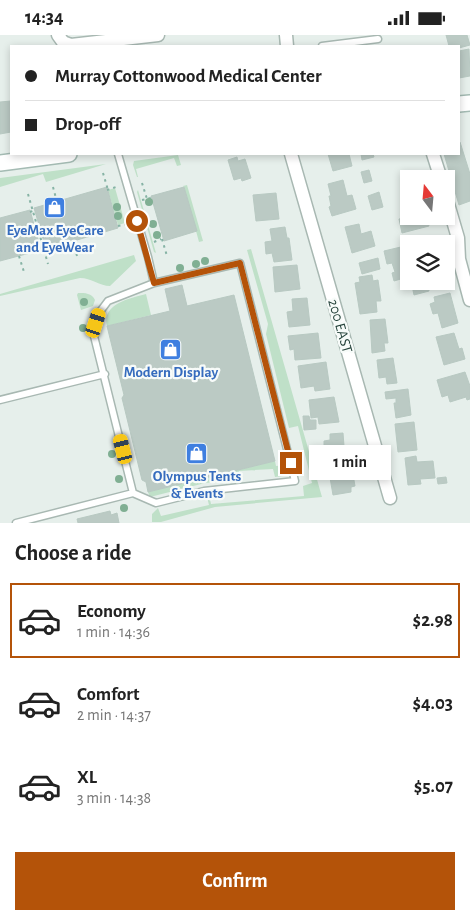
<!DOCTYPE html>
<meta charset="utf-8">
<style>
body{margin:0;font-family:"Alegreya Sans",sans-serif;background:#f6f6f6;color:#222;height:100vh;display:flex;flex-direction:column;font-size:19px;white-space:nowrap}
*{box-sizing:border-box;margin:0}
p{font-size:16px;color:#767676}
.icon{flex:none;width:28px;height:28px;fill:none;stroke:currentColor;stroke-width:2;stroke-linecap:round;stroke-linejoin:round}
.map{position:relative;height:488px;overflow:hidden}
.side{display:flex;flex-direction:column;background:#fff;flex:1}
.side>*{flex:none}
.banner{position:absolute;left:10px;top:10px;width:450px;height:110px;border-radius:0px;box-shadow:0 2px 8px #0003;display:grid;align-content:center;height:110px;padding:0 15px;background:#fff}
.needle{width:32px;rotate:344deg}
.buttons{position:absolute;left:400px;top:135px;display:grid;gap:10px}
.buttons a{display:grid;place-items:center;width:55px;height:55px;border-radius:0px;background:#fff;box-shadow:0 2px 8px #0003;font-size:25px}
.end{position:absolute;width:22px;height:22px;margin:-11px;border:6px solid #b45309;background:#fff;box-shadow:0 0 0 2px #fff}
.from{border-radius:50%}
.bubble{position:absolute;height:35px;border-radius:0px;background:#fff;box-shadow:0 2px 8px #0003;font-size:16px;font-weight:700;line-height:35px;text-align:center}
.car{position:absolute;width:15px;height:30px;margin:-15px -8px;border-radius:6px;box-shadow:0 0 4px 1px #0007;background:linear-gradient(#f5c518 24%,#345 0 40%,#f5c518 0 76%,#345 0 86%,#f5c518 0)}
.banner b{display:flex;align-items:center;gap:18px;height:48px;font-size:19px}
.banner b+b{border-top:1px solid #e0e0e0}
.banner i{width:12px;height:12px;background:#222}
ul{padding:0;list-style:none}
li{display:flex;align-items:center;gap:15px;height:75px;margin:0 10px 8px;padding:0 5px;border:2px solid transparent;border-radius:0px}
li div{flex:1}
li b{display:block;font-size:19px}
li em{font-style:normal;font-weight:700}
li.on{border-color:#b45309}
li>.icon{width:45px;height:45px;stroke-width:1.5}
h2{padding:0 15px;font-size:22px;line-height:60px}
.primary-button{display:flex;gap:10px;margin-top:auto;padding:10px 15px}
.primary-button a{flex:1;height:58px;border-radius:0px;background:#b45309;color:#fff;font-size:20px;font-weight:700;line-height:58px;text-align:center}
.status{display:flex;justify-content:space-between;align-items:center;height:35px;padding:0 25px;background:#fff;direction:ltr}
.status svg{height:14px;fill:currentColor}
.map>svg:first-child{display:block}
</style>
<div class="status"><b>14:34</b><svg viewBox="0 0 49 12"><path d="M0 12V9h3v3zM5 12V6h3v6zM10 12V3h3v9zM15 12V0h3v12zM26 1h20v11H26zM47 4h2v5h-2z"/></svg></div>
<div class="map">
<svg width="470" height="488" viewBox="0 0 470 488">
<rect width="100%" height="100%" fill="#e6efeb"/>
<path fill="#bfe0c8" d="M178,120l3,10 -4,1 -3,-8 -38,11 2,8h-1l-4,-12 1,-4z
M106,129l-60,18 -3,-8 -43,13v-9z
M187,150l16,56 -4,1 -15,-55 -1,-1z
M115,153l10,35 -7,2 -10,-35z
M138,155l18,63 -2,-1 -17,-60z
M251,214l71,248 -107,10 -54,15h-9v-8l6,-6 3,8 48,-11 -2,-8 2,-2 2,9 93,-8 -1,-10 9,-3 -14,-57 -9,2 -23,-94 2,-10 -21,-74z
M134,220l2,6 -26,25c-10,0 -19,-8 -30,-8l-80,18v-2z
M78,258c7,0 14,0 17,7l-2,6 -12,4 -4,-15z
M146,259l5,21 -44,11c-6,-22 24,-28 39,-32z
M275,426l1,5 9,-1 1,6 -3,5 -8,1 -2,-8 -34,2v9l-34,3 -55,14 -2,-5z"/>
<path fill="#bbcac4" stroke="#b8c9c2" d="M446,0h21l3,10 -11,3v-2h-10z
M469,14l1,27 -11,2v-27z
M11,66v31l-11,2v-32z
M459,107h1l10,32v27l-11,4 -15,-51h15z
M328,119h21l3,12 -19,5z
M361,119h12l1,3 -12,3z
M237,122l1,4 7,-2 6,19 -9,3 -1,-3 -7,2 -6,-20z
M369,135l3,11 -8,2 -3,-11z
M343,145l4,16 5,-1 4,14 -24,7 -3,-9 2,-1 -2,-10h2l-3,-12z
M107,152l11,41 -72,21 -12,-41z
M184,152l13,44 -33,10 -13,-45z
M379,157l4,15 -11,3 -4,-14z
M276,158l3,26 -23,2 -3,-26z
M30,175l11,40 -41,11v-43z
M409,175v6h17l3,10 -27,7 -3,-14 6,-1 -2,-6z
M359,189l2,10 10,-3 4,15 -23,7 -7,-26z
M285,192l2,11h2l3,22 -18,2 -2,-9 -6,1 -1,-12 7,-1 -2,-12z
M405,211l4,19 -8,2 3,11 -10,3 -2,-8 3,-1 -3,-9 -5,1 -3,-13z
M378,223l2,11 -18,5 -3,-11z
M297,230l3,24 -25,3 -2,-25z
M372,240l1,6 5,-1 3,21h-5l1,11 -17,2 -5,-31 5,-1 -1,-5z
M411,246h16l2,10 -15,4z
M182,250l5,21 47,-11 41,166 -127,31 -2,-10 -4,-2 -20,-82 2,-3 -17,-69 63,-15 -5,-22z
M450,258l8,30 -16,5 -4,-15 -5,1 -3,-10 5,-2 -1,-5z
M307,263l3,27 -21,2 -2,-15 6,-1 -1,-12z
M385,284l3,24h-4l1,8 -13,2 -2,-33z
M318,298l3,25 -26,2 -1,-11 -4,1 -2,-14z
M454,298l5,16 3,-1 3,11 -21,6 -8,-28z
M393,323l4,25 -10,1 -1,-7 -7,1 -2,-18z
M326,327l4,27 -15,2 -1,-5 -13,2 -3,-22z
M465,337l5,14v13l-3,1 -1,-3 -16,5 -2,-7 -6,2 -5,-17z
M408,354l3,26 -15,3 -2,-15h2v-5l-10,1 -1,-7z
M334,362l5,25 -20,2 -1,-7 -7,1 -2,-18z
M303,381h6l1,4h6v9l-12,1z
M414,387l3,28 -19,2 -3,-28z
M343,398l2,26 -13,1 -1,-11 -7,1v-9l6,-1v-6z
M416,421l1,6 16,-1 2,17 -15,1 1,5 -13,1 -3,-27z
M351,428l4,23 -4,1v5l-18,3 -4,-23 6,-1v-5z
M446,442l1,6 -9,1 -1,-6z
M110,476l1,4 6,-2 2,10h-41l-1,-4z"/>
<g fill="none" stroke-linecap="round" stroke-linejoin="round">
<defs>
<path id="service" d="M322,11l56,-7
M118,119l30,103 6,26
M0,365l105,-26
M16,488l117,-30 23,10 48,-12 91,-10 -55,-218 -86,20 -46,18 -9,12 -5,15v8l39,157"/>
<path id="minor" d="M58,0l5,7 8,3 87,-10
M286,0l1,11
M291,119l99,344
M433,119l8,25
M446,162l12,41 1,21 11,41"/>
<path id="secondary" d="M459,69l11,-1
M0,128l69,-9"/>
</defs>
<use href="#service" stroke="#a8b8b2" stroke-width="9"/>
<use href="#minor" stroke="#a8b8b2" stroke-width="15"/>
<use href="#secondary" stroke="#a4bbb3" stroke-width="18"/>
<path stroke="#86b3a5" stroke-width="2" stroke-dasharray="2.5 4" stroke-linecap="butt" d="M103,138l5,17
M142,148l5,16
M53,152l4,15
M107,155l9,-3
M28,159l20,70
M142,165l9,-2
M30,177l5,-2
M118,191l9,-2
M162,204l5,17
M73,206l4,15
M154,207l7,-3
M41,213l5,-1
M19,221l5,16"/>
<use href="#service" stroke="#fff" stroke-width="6"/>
<use href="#minor" stroke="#fff" stroke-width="12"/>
<use href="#secondary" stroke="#fff" stroke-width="15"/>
</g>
<g fill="#80af93">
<circle cx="149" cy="167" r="4"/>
<circle cx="117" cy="172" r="4"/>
<circle cx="118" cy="181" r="4"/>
<circle cx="153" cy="189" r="4"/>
<circle cx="157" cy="200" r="4"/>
<circle cx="205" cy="226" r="4"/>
<circle cx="196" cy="229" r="4"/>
<circle cx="180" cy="233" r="4"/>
<circle cx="84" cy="267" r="4"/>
<circle cx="83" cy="293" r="4"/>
<circle cx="112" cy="419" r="4"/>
<circle cx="119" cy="444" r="4"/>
<circle cx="124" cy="473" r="4"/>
</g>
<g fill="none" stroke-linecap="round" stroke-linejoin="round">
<path stroke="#b45309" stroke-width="6" d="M137,186l17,62 86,-20 51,200"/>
</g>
<defs>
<symbol id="shop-square" viewBox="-11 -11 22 22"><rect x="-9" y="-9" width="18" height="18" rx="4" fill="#3f7fe0" stroke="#f7fbf9"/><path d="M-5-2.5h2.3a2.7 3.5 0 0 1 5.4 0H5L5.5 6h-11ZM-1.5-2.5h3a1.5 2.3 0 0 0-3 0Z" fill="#fff"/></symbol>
</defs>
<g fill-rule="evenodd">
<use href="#shop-square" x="42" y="160" width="25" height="25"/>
<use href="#shop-square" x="158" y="302" width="25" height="25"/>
<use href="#shop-square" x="184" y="406" width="25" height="25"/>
</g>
<g text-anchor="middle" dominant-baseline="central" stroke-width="4.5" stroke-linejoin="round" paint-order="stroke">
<g font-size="15" font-weight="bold" fill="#366cbe" stroke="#f7fbf9">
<text x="55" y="195">EyeMax EyeCare<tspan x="55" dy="17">and EyeWear</tspan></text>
<text x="171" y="337">Modern Display</text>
<text x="197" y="441">Olympus Tents<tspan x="197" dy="17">&amp; Events</tspan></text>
</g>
<g font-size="15" fill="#24423a" stroke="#f7fbf9">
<text transform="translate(340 291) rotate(74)">200 EAST</text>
</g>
</g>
</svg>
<div class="buttons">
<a><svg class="needle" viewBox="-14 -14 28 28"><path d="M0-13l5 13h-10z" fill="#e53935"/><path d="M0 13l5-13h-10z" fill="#767676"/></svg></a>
<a><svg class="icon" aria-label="layers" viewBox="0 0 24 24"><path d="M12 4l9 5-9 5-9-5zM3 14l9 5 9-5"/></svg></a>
</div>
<i class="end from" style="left:137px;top:186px"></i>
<i class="end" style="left:291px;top:428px"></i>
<div class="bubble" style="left:309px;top:410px;width:82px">1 min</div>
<i class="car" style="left:96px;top:288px;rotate:18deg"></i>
<i class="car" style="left:123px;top:414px;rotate:346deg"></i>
<div class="banner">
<b><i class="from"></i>Murray Cottonwood Medical Center</b>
<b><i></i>Drop-off</b>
</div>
</div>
<section class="side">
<h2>Choose a ride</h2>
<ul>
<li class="on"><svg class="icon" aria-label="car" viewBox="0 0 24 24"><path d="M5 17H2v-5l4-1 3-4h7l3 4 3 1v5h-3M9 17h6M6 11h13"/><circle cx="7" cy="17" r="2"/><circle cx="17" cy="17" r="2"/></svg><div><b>Economy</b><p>1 min · 14:36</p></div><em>$2.98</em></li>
<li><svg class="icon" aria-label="car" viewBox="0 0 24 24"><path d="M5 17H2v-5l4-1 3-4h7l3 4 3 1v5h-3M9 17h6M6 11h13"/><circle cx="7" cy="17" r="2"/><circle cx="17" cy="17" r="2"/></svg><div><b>Comfort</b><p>2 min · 14:37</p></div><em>$4.03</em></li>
<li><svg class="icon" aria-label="car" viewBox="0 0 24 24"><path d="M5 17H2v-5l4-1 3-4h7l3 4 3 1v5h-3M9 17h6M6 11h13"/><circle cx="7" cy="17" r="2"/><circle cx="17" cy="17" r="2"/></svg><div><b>XL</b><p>3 min · 14:38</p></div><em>$5.07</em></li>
</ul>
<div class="primary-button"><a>Confirm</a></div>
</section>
